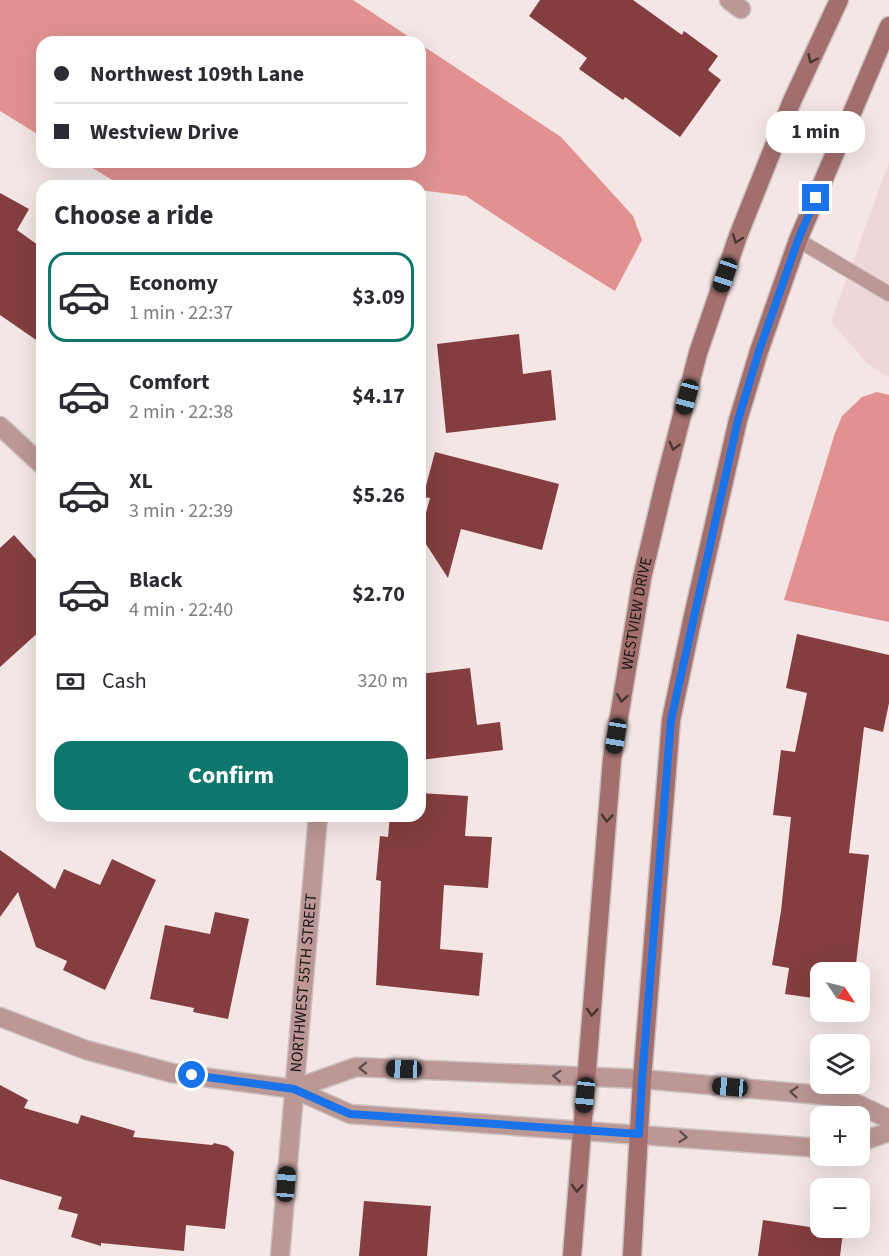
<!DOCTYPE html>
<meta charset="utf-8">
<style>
body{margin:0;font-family:"Source Sans 3",sans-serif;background:#f7f7f7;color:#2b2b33;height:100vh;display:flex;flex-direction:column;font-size:22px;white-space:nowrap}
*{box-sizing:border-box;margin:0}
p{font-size:20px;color:#7c7c81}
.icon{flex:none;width:33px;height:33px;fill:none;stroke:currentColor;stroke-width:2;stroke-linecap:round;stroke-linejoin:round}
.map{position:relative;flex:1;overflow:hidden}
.panel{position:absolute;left:36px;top:180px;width:390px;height:642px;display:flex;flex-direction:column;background:#fff;border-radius:18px;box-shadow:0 6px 24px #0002}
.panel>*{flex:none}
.hud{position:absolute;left:36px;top:36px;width:390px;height:132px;border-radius:18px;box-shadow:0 6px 24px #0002;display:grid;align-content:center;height:132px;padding:0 18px;background:#fff}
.needle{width:39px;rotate:125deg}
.buttons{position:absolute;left:810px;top:962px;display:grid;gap:12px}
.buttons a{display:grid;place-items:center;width:60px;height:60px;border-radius:12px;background:#fff;box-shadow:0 6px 24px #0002;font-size:30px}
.end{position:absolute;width:27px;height:27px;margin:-14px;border:8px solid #1a73e8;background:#fff;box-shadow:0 0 0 3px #fff}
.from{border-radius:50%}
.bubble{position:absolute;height:42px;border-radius:18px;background:#fff;box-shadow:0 6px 24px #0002;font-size:20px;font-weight:700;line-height:42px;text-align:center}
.car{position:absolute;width:18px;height:36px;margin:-18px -9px;border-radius:8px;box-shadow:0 0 4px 2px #0007;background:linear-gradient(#222 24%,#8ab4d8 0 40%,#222 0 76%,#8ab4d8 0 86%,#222 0)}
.hud b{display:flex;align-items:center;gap:21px;height:57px;font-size:22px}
.hud b+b{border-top:2px solid #e1e1e2}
.hud i{width:15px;height:15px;background:#2b2b33}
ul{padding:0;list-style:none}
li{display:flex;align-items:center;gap:18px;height:90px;margin:0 12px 9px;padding:0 6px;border:3px solid transparent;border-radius:18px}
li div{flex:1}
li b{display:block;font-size:22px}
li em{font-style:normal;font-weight:700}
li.active{border-color:#0f766e}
li>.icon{width:54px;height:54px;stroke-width:1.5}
h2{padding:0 18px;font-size:27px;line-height:72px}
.pay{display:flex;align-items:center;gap:15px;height:66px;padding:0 18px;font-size:22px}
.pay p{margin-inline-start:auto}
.primary-button{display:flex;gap:12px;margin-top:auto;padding:12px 18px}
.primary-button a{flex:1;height:69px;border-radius:18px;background:#0f766e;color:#fff;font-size:24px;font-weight:700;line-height:69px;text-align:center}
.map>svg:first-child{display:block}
</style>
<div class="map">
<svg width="889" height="1256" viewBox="0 0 889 1256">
<rect width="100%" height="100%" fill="#f3e6e5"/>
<path fill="#eed7d6" d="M889,162v216l-21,-14 -37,-42z"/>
<path fill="#e19290" d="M0,0h353l64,42h-375v95l-42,-26z
M420,44l141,93 72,79 9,24 -27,51 -79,-49 -70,-46 -46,-6v-4h-29l-45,-6 -34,6h-190l-39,-24h337z
M877,392l12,3v227l-105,-22 51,-167 7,-17 20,-19z"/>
<path fill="#843e3f" d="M540,0h93l49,35 2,-4 34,25 -10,14 13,10 -41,57 -55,-40 -2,3 -44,-31 8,-11 -58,-42z
M0,193l29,16 -12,21 25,18v96l-42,-29z
M519,334l4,40 28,-4 5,50 -110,13 -9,-89z
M435,452l124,32 -17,66 -81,-21 -13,49 -28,-43 10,-37 -7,-1z
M14,535l28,31v63l-42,38v-119z
M797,634l92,21v48l-6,29 -19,-5 -15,126 20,2 -14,117h-35v27l-35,-5 4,-26 -17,-3 9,-54 10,-94 -18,-2 8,-65 14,2 12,-59 -21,-5z
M470,668l7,57 23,-3 3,28 -83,10v-86z
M420,793l48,3 -3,40 27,1 -4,51 -44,-3 -4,64 43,4 -4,43 -103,-11 5,-104 -5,-1 4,-44 8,1 2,-21h30z
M0,850l55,39 9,-20 36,16 12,-26 44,21 -51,110 -42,-20 4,-9 -31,-14 -18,-55 -18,25z
M215,912l34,7 -21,100 -35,-7 1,-4 -44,-9 15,-74 45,9z
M0,1085l28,15 -4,8 54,16 3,-9 54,16 -2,6 79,8 2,-2 13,3 7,6 -9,77 -39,-4 -2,26 -83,-8v3l-30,-9 7,-23 -20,-5 4,-12 -62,-18z
M364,1201l67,5 -4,50h-68z
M763,1220l80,12 -3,24h-82z"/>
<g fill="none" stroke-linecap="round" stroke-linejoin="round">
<defs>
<path id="lane" d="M798,240l91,54"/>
<g id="street">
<path d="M729,0l12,9"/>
<path d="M0,426l42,39"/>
<path d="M0,1017l86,33 86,23 122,16 56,25 470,34"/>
<path d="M294,1089l62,-22 286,12 200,18 47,22"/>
<path d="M860,1142l29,-10"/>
<path id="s1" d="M280,1256l38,-440"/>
</g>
<g id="secondary">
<path id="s2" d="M572,1256l40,-497 30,-181 22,-93 34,-132 40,-117 54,-135 47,-101"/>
<path d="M632,1256l10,-177 29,-359 22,-104 45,-196 21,-69 39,-111 91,-214"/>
</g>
</defs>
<use href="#lane" stroke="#ccc0c0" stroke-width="16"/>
<use href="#street" stroke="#ccc0c0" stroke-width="21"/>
<use href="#secondary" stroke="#ccc0c0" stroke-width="21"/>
<use href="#lane" stroke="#bb9795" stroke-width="14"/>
<use href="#street" stroke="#bb9795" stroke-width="18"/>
<use href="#secondary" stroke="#a26f6d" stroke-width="18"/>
</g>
<defs><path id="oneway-chevron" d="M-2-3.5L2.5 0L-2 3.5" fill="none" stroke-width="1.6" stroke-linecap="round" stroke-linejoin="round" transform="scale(1.5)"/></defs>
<g stroke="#4a3434">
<use href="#oneway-chevron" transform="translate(812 59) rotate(115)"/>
<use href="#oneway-chevron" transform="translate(737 239) rotate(110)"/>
<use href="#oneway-chevron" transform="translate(674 446) rotate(105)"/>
<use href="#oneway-chevron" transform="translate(622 698) rotate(99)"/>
<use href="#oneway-chevron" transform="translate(607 818) rotate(94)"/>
<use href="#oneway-chevron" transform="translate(592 1012) rotate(94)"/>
<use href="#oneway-chevron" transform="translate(577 1188) rotate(94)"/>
</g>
<g stroke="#62504f">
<use href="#oneway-chevron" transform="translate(363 1068) rotate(179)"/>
<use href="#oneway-chevron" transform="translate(557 1076) rotate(-177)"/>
<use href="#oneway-chevron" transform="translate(794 1092) rotate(-175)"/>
<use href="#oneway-chevron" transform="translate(683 1137) rotate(5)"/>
</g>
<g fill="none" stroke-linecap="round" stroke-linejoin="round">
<path stroke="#1a73e8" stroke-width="8" d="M192,1075l102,14 56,25 289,20 3,-54 29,-360 67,-300 21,-69 39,-111 18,-42"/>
</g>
<g text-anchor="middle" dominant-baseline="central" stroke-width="6" stroke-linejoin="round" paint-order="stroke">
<g font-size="16" fill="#1a1515" stroke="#fff">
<text stroke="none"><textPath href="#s2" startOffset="646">WESTVIEW DRIVE</textPath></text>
<text stroke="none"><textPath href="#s1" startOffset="274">NORTHWEST 55TH STREET</textPath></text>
</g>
</g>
</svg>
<div class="buttons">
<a><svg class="needle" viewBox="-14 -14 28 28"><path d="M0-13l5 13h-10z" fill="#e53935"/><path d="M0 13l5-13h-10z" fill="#7c7c81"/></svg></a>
<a><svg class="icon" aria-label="layers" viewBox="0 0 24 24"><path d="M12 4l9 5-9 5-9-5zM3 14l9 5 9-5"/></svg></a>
<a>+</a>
<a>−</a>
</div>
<i class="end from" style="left:192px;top:1075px"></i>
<i class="end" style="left:816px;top:198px"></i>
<div class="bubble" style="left:766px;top:111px;width:99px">1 min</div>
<i class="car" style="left:725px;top:275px;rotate:199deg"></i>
<i class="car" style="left:687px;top:397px;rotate:195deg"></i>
<i class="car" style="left:616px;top:736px;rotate:189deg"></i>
<i class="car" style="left:404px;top:1069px;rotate:272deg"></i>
<i class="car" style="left:730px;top:1087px;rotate:275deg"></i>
<i class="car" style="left:585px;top:1095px;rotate:186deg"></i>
<i class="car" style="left:286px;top:1184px;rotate:5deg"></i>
<div class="hud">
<b><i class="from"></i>Northwest 109th Lane</b>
<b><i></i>Westview Drive</b>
</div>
<section class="panel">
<h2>Choose a ride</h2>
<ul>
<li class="active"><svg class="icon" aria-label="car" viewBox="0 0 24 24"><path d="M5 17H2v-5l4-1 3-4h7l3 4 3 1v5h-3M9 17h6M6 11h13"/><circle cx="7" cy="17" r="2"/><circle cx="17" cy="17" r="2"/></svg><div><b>Economy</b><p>1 min · 22:37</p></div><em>$3.09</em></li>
<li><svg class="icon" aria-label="car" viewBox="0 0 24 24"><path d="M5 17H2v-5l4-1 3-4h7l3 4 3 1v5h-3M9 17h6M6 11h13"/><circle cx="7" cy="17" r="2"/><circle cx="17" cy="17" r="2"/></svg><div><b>Comfort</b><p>2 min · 22:38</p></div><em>$4.17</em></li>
<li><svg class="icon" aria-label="car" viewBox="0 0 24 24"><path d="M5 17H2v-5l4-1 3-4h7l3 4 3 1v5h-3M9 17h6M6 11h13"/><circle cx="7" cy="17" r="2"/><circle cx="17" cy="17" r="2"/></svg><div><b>XL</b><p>3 min · 22:39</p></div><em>$5.26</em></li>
<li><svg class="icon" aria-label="car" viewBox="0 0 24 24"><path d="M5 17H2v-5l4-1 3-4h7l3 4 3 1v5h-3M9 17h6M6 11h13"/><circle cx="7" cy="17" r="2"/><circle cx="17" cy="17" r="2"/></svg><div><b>Black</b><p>4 min · 22:40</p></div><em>$2.70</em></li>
</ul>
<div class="pay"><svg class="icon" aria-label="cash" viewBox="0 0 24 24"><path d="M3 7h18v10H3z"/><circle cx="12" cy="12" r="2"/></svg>Cash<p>320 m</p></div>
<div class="primary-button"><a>Confirm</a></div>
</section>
</div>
